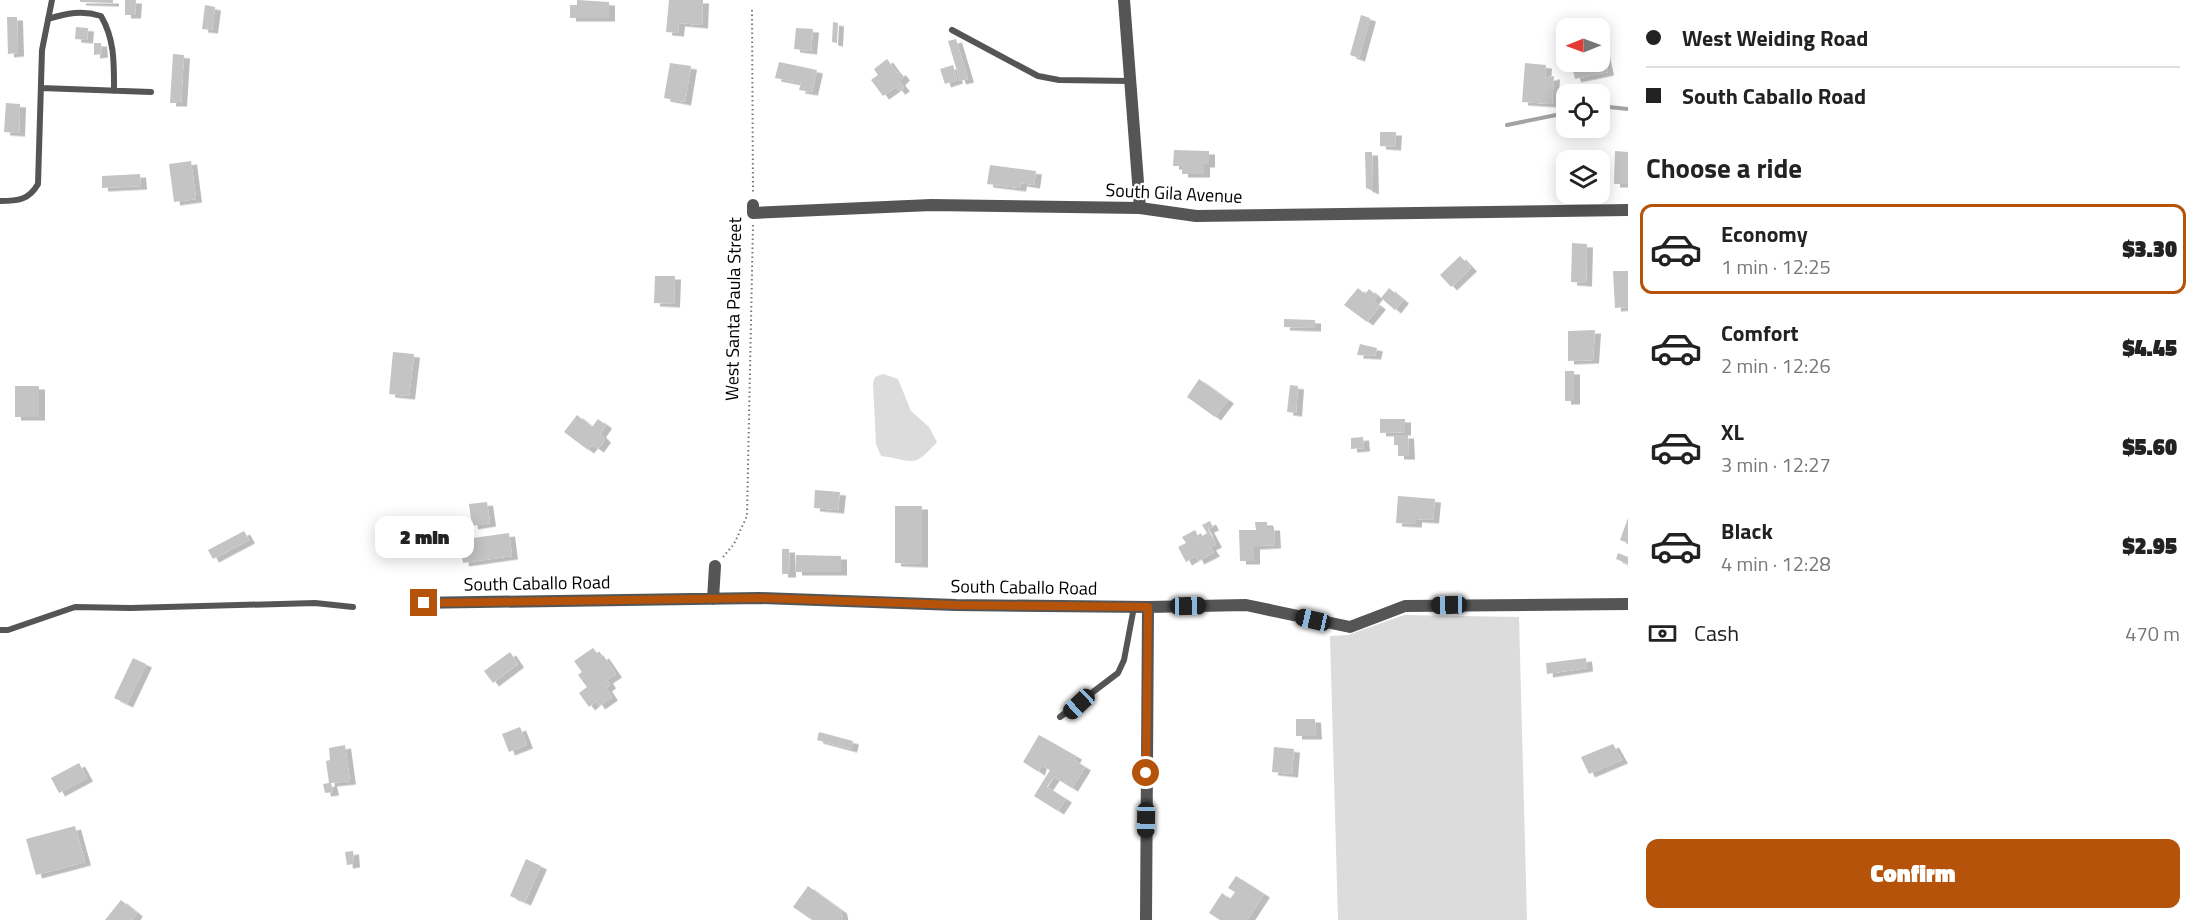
<!DOCTYPE html>
<meta charset="utf-8">
<style>
body{margin:0;font-family:"Titillium Web",sans-serif;background:#f6f6f6;color:#222;height:100vh;display:flex;flex-direction:column;font-size:22px;white-space:nowrap}
*{box-sizing:border-box;margin:0}
p{font-size:20px;color:#767676}
.icon{flex:none;width:33px;height:33px;fill:none;stroke:currentColor;stroke-width:2;stroke-linecap:round;stroke-linejoin:round}
.map{position:relative;flex:1;overflow:hidden}
.panel{display:flex;flex-direction:column;background:#fff;width:570px}
.panel>*{flex:none}
.hud{display:grid;align-content:center;height:132px;padding:0 18px;background:#fff}
.needle{width:39px;rotate:269deg}
.tools{position:absolute;left:1556px;top:18px;display:grid;gap:12px}
.tools a{display:grid;place-items:center;width:54px;height:54px;border-radius:12px;background:#fff;box-shadow:0 3px 15px #0003;font-size:30px}
.end{position:absolute;width:27px;height:27px;margin:-14px;border:8px solid #b45309;background:#fff;box-shadow:0 0 0 3px #fff}
.from{border-radius:50%}
.bubble{position:absolute;height:42px;border-radius:12px;background:#fff;box-shadow:0 3px 15px #0003;font-size:20px;font-weight:800;line-height:42px;text-align:center}
.car{position:absolute;width:18px;height:36px;margin:-18px -9px;border-radius:8px;box-shadow:0 0 4px 2px #0007;background:linear-gradient(#222 24%,#8ab4d8 0 40%,#222 0 76%,#8ab4d8 0 86%,#222 0)}
.hud b{display:flex;align-items:center;gap:21px;height:57px;font-size:22px}
.hud b+b{border-top:2px solid #e0e0e0}
.hud i{width:15px;height:15px;background:#222}
ul{padding:0;list-style:none}
li{display:flex;align-items:center;gap:18px;height:90px;margin:0 12px 9px;padding:0 6px;border:3px solid transparent;border-radius:12px}
li div{flex:1}
li b{display:block;font-size:22px}
li em{font-style:normal;font-weight:800}
li.current{border-color:#b45309}
li>.icon{width:54px;height:54px;stroke-width:1.5}
h2{padding:0 18px;font-size:27px;line-height:72px}
.pay{display:flex;align-items:center;gap:15px;height:66px;padding:0 18px;font-size:22px}
.pay p{margin-inline-start:auto}
.action{display:flex;gap:12px;margin-top:auto;padding:12px 18px}
.action a{flex:1;height:69px;border-radius:12px;background:#b45309;color:#fff;font-size:24px;font-weight:800;line-height:69px;text-align:center}
main{display:flex;flex:1;min-height:0}
.map>svg:first-child{display:block}
</style>
<main>
<div class="map">
<svg width="1628" height="920" viewBox="0 0 1628 920">
<defs>
<filter id="shadow"><feDropShadow dx="6" dy="3.5" stdDeviation="0" flood-color="#0004"/></filter>
</defs>
<rect width="100%" height="100%" fill="#fff"/>
<path fill="#dcdcdc" d="M883,374l15,5 13,32 18,16 8,15c-25,28 -23,18 -56,14l-5,-12 -3,-61 2,-6z
M1404,615l115,2 8,303h-189l-8,-284 18,-1z"/>
<g fill="none" stroke-linecap="round" stroke-linejoin="round">
<path stroke="#a3a3a3" stroke-width="4" d="M1599,106l29,3
M1507,125l59,-12"/>
</g>
<path fill="#c4c4c4" filter="url(#shadow)" d="M80,0h33v3l-33,-1z
M125,0h11l-1,15h-10z
M577,0l32,2v16h-39v-13h7z
M669,0h34l-1,25 -23,-2 -1,10 -12,-1z
M205,5l10,2 -3,23 -10,-1z
M1361,15l9,3 -11,40 -9,-3z
M7,17h10l1,36 -10,1z
M833,22l5,1 -1,20 -5,-1z
M76,27l12,1 -1,12 -12,-1z
M796,28l17,1 -2,22 -17,-2z
M956,39l12,40 -8,2 -12,-40z
M94,43h7l1,11 -8,1z
M1603,48l5,24 -33,7 -4,-17h28v-13z
M173,54l11,1 -3,48h-11z
M887,59l10,14 3,-1 4,5 -5,5 5,6 -5,3 -3,-4 -13,9 -12,-16 7,-5 -4,-6z
M779,62l38,8 -5,22 -13,-2 2,-7 -26,-5z
M670,63l21,3 -6,36 -21,-4z
M1525,63l21,2 -1,13 9,-2 -2,28 -30,-2z
M953,65l4,15 -12,4 -5,-15z
M6,103l14,1 -1,29 -15,-1z
M1380,132h16l-1,15 -15,-1z
M1174,150l35,1v13h-5v10h-22v-8h-9z
M1615,151l13,1v32h-14z
M1365,152h7l1,39 -7,-3z
M191,161l5,38 -22,3 -5,-38z
M990,165l46,6 -2,14 -13,-2 -1,5 -33,-4z
M140,174l1,12 -39,2v-12z
M1572,243l15,1 -1,39 -15,-1z
M1460,256l11,12 -20,19 -11,-12z
M1613,271h15v36l-13,1z
M655,276h20l-1,28 -20,-1z
M1358,288l7,6 4,-5 8,7 -4,5 7,5 -13,16 -23,-17z
M1389,288l14,12 -8,10 -14,-12z
M1284,319l31,1v8l-31,-1z
M1595,330l-2,30 -25,1v-30z
M1360,344l17,4 -2,8 -18,-1z
M393,352l21,2 -5,42 -20,-2z
M1565,371h9v30h-9z
M1199,379l29,21 -13,17 -28,-20z
M1290,385l8,1 -2,27 -9,-1z
M15,386h24v31h-24z
M577,415l15,12 6,-8 8,6 -6,9 5,5 -7,10 -6,-4 -4,5 -24,-18z
M1380,419h25v13l-25,1z
M1394,435h14l1,21h-11v-11h-4z
M1363,437l1,11 -13,1v-11z
M815,490l25,2 -2,18 -24,-2z
M1398,496l37,3 -2,21 -17,-1v5l-20,-1z
M487,502l3,21 -18,3 -3,-22z
M895,506h27v58l-27,-1z
M1628,518v25l-8,-3z
M1210,521l3,6 -5,2 8,15 -6,3 4,6 -16,8 -2,-5 -10,6 -8,-15 8,-4 -4,-6 13,-7 4,8 8,-5 -5,-8z
M1255,522h12v5h7l1,18 -21,1v15h-14l-1,-31h17z
M244,531l5,9 -36,19 -5,-9z
M509,533l3,23 -49,7 -4,-23z
M782,549h7l1,25h-8z
M1618,553l10,4v7l-12,-5z
M796,555l45,1v16h-45z
M593,648l7,9 3,-2 13,19 -9,6 3,5 -4,3 6,9 -13,9 -3,-5 -7,6 -10,-14 8,-6 -9,-12 4,-3 -8,-11z
M510,652l8,12 -25,19 -9,-12z
M133,658l13,6 -19,40 -13,-6z
M1586,658l1,10 -40,6 -1,-11z
M1296,719h19l1,17h-20z
M520,727l7,18 -18,7 -7,-18z
M819,732l34,9 -2,8 -34,-9z
M1039,735l37,21 -2,4 11,7 -13,21 -18,-11 -7,10 19,12 -8,12 -24,-15 16,-26 -9,-5 -2,7 -16,-10z
M1613,744l9,16 -33,14 -8,-17z
M345,745l5,36 -19,2 2,9 -8,1 -2,-9 6,-1 -3,-22 4,-1 -1,-12z
M1274,747l20,2 -2,25 -20,-2z
M79,763l8,15 -28,15 -8,-15z
M75,826l10,36 -49,13 -10,-36z
M353,851l1,13 -7,1 -2,-13z
M526,859l15,7 -16,36 -15,-6z
M1236,876l28,18 -17,26h-27l-11,-7 13,-20 8,6 5,-7 -7,-4z
M808,886l33,24 2,10h-31l-19,-13z
M121,900l16,13 -5,7h-27z"/>
<g fill="none" stroke-linecap="round" stroke-linejoin="round">
<path stroke="#777" stroke-width="2" stroke-dasharray="1.5 3" stroke-linecap="butt" d="M752,10l1,183
M723,557l11,-13 13,-28 6,-292"/>
<path stroke="#555" stroke-width="6" d="M48,19c19,-6 34,-9 53,-3 14,24 13,48 13,75
M952,30l86,46 21,4 71,1
M41,88l110,4
M0,201c18,0 29,-1 38,-17l4,-134 10,-50
M0,630h8l67,-23 56,1 184,-5 38,4
M1060,717l58,-44 6,-13 10,-53"/>
<path stroke="#555" stroke-width="12" d="M1124,0l16,208
M753,205v8l178,-8 209,3 56,8 432,-6
M713,599l2,-33
M413,603l346,-5 197,7 192,2 98,-2 104,22 55,-21 223,-2
M1146,920l2,-313"/>
</g>
<g fill="none" stroke-linecap="round" stroke-linejoin="round">
<path stroke="#b45309" stroke-width="8" d="M424,603l335,-5 197,7 192,2 -2,166"/>
</g>
<g text-anchor="middle" dominant-baseline="central" stroke-width="4.5" stroke-linejoin="round" paint-order="stroke">
<g font-size="18" fill="#000" stroke="#fff">
<text transform="translate(1174 193) rotate(3)">South Gila Avenue</text>
<text transform="translate(733 309) rotate(-89)">West Santa Paula Street</text>
<text transform="translate(537 583) rotate(-1)">South Caballo Road</text>
<text transform="translate(1024 587) rotate(1)">South Caballo Road</text>
</g>
</g>
</svg>
<div class="tools">
<a><svg class="needle" viewBox="-14 -14 28 28"><path d="M0-13l5 13h-10z" fill="#e53935"/><path d="M0 13l5-13h-10z" fill="#767676"/></svg></a>
<a><svg class="icon" aria-label="locate" viewBox="0 0 24 24"><circle cx="12" cy="12" r="6"/><path d="M12 2v4M12 18v4M2 12h4M18 12h4"/></svg></a>
<a><svg class="icon" aria-label="layers" viewBox="0 0 24 24"><path d="M12 4l9 5-9 5-9-5zM3 14l9 5 9-5"/></svg></a>
</div>
<i class="end from" style="left:1146px;top:773px"></i>
<i class="end" style="left:424px;top:603px"></i>
<div class="bubble" style="left:375px;top:516px;width:99px">2 min</div>
<i class="car" style="left:1449px;top:605px;rotate:269deg"></i>
<i class="car" style="left:1188px;top:606px;rotate:89deg"></i>
<i class="car" style="left:1313px;top:620px;rotate:283deg"></i>
<i class="car" style="left:1079px;top:704px;rotate:227deg"></i>
<i class="car" style="left:1146px;top:820px;rotate:181deg"></i>
</div>
<section class="panel">
<div class="hud">
<b><i class="from"></i>West Weiding Road</b>
<b><i></i>South Caballo Road</b>
</div>
<h2>Choose a ride</h2>
<ul>
<li class="current"><svg class="icon" aria-label="car" viewBox="0 0 24 24"><path d="M5 17H2v-5l4-1 3-4h7l3 4 3 1v5h-3M9 17h6M6 11h13"/><circle cx="7" cy="17" r="2"/><circle cx="17" cy="17" r="2"/></svg><div><b>Economy</b><p>1 min · 12:25</p></div><em>$3.30</em></li>
<li><svg class="icon" aria-label="car" viewBox="0 0 24 24"><path d="M5 17H2v-5l4-1 3-4h7l3 4 3 1v5h-3M9 17h6M6 11h13"/><circle cx="7" cy="17" r="2"/><circle cx="17" cy="17" r="2"/></svg><div><b>Comfort</b><p>2 min · 12:26</p></div><em>$4.45</em></li>
<li><svg class="icon" aria-label="car" viewBox="0 0 24 24"><path d="M5 17H2v-5l4-1 3-4h7l3 4 3 1v5h-3M9 17h6M6 11h13"/><circle cx="7" cy="17" r="2"/><circle cx="17" cy="17" r="2"/></svg><div><b>XL</b><p>3 min · 12:27</p></div><em>$5.60</em></li>
<li><svg class="icon" aria-label="car" viewBox="0 0 24 24"><path d="M5 17H2v-5l4-1 3-4h7l3 4 3 1v5h-3M9 17h6M6 11h13"/><circle cx="7" cy="17" r="2"/><circle cx="17" cy="17" r="2"/></svg><div><b>Black</b><p>4 min · 12:28</p></div><em>$2.95</em></li>
</ul>
<div class="pay"><svg class="icon" aria-label="cash" viewBox="0 0 24 24"><path d="M3 7h18v10H3z"/><circle cx="12" cy="12" r="2"/></svg>Cash<p>470 m</p></div>
<div class="action"><a>Confirm</a></div>
</section>
</main>
